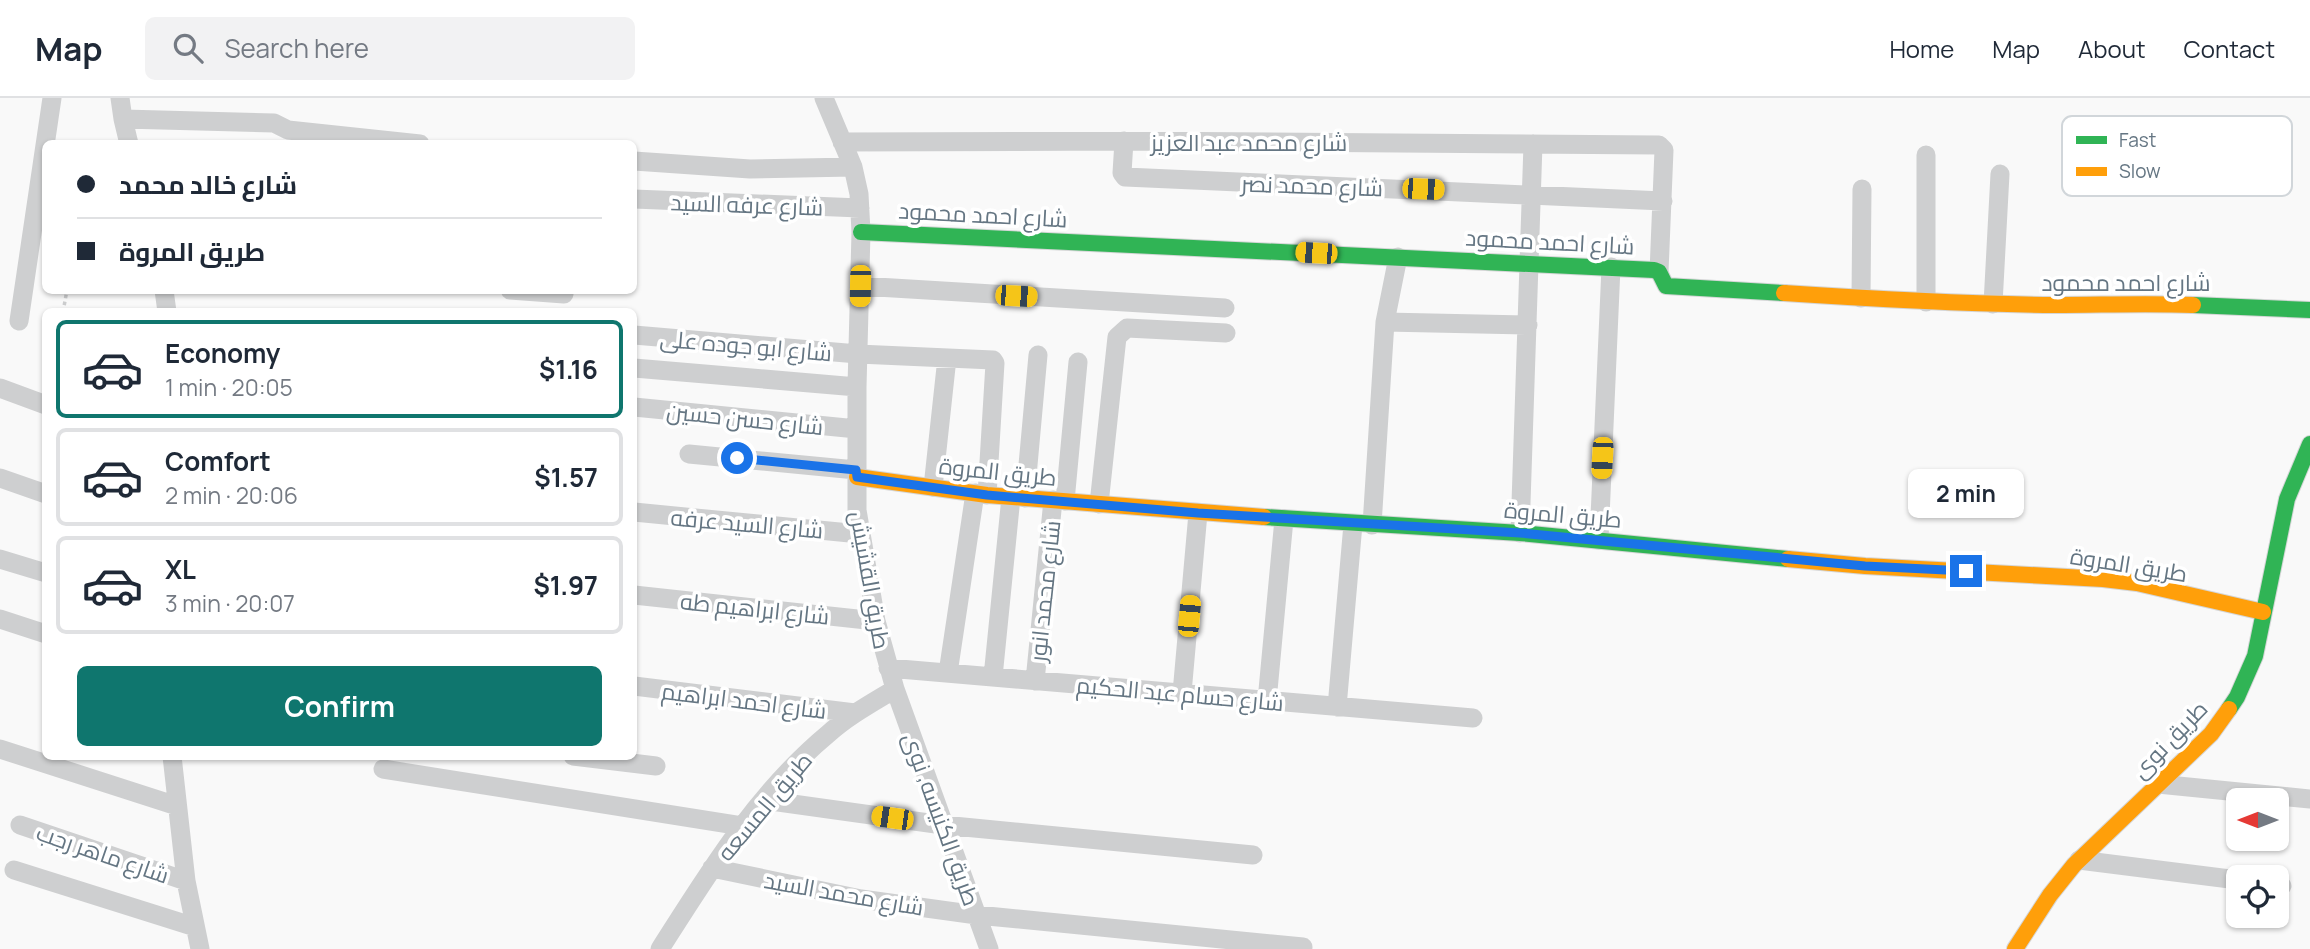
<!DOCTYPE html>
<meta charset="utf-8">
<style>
body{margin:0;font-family:Manrope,Cairo,sans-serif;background:#f2f2f3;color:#1f2937;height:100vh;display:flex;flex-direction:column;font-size:26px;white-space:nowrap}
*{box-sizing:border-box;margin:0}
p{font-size:23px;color:#747a83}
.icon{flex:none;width:38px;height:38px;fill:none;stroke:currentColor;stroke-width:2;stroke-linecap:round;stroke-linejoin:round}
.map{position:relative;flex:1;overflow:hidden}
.side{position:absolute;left:42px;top:210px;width:595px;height:452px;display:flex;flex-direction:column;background:#fff;border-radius:10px;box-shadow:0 2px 5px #0004}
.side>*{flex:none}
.guide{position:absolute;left:42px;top:42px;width:595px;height:154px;border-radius:10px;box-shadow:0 2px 5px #0004;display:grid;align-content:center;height:154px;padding:0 35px;background:#fff}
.needle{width:46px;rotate:270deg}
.fabs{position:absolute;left:2226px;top:690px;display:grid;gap:14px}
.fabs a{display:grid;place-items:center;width:63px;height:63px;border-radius:10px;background:#fff;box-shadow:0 2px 5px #0004;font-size:35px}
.end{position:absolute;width:32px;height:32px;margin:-16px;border:9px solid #1a73e8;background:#fff;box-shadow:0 0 0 4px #fff}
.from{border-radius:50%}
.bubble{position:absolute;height:49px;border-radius:10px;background:#fff;box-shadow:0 2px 5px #0004;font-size:23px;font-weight:700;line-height:49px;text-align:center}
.car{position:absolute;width:21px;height:42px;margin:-21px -10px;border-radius:9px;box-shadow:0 0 5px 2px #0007;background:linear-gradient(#f5c518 24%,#345 0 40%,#f5c518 0 76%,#345 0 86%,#f5c518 0)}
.guide b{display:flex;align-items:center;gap:24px;height:66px;font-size:26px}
.guide b+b{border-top:2px solid #e0e1e3}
.guide i{width:18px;height:18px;background:#1f2937}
ul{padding:12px 0 0;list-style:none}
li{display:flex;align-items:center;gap:21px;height:98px;margin:0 14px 10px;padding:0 21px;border:4px solid #e0e1e3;border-radius:10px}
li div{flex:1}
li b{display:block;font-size:26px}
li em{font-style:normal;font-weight:700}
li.active{border-color:#0f766e}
li>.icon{width:63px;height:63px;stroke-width:1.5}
.primary-button{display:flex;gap:14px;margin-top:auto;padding:14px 35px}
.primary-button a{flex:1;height:80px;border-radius:10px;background:#0f766e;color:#fff;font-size:28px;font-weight:700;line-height:80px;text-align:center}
header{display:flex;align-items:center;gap:42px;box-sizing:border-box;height:98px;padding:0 35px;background:#fff;border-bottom:2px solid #e0e1e3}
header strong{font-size:33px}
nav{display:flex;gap:38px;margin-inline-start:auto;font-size:24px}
.search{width:490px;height:63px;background:#f2f2f3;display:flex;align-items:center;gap:18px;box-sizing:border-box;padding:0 24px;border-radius:10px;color:#747a83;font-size:26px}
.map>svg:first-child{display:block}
</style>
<header>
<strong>Map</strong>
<div class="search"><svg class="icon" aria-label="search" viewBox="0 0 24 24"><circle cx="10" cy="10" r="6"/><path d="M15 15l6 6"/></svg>Search here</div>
<nav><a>Home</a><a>Map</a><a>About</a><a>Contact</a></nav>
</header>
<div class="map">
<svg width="2310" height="851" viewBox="0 0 2310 851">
<rect width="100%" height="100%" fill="#f9f9f9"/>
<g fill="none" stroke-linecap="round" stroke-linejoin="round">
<defs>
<path id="fast" d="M861,134l793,38 5,2 7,14 118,7
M2193,207l117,5
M1264,419l256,16 268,26
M2229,611l8,-12 18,-41 32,-157 23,-55"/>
<path id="slow" d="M1784,195c90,6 180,11 271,12 46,0 92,-2 138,0
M857,379l130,18 277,22
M1788,461l77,7 238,13 34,4 126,29
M2015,851l35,-54 24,-30 137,-131 18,-25"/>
</defs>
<use href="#fast" stroke="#d5d6d7" stroke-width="18"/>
<use href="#slow" stroke="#d5d6d7" stroke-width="18"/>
<path stroke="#cbcccd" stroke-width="3.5" stroke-dasharray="3.5 3.5" stroke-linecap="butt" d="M63,214l4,-22"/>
<path stroke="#cecfd0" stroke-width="19" d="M120,0l3,21 6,25
M824,0l29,69 6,27 2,38 -4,155v123l19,111 19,68 94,260
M123,21l151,4 14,7 132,14
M1124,43l-2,32 3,4 538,24
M842,44l282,-1 535,4 5,5 -5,122
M634,63l116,8 103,-2
M634,101l226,9
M860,188l365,22
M164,192l3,22
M510,192l54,4
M1861,200l1,-109
M1926,204v-147
M1993,206l7,-130
M19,223l33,-223
M1385,224l143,3
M634,237l224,19 135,6 2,3 -8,132
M634,270l223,19
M0,290l46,17
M634,309l223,22
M689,356l167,16
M0,380l46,16
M933,389l14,-129
M1025,400l13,-143
M1065,403l13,-139
M1099,406l18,-167 10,-9 99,5
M634,414l226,22
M1372,427l13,-203 13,-65
M1520,435l13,-389
M1599,442l12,-273
M0,461l46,14
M634,497l242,26
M0,521l46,15
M888,570l585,50
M948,575l27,-180
M993,579l18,-180
M1035,583l18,-181
M634,588l221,27
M1182,595l16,-180
M1267,603l17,-182
M1337,609l16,-183
M0,651l177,57
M172,658l14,125 14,68
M573,658l83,10
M383,671l359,57
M2158,686l152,15
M764,702l179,25 310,30
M20,727l166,56
M2079,762l159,20
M712,770l149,31 116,16 326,32
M14,772l181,57
M2277,787l5,1
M660,851c49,-77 97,-156 168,-215 20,-18 44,-31 67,-45"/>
<use href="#fast" stroke="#30b455" stroke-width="16"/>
<use href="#slow" stroke="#ff9f0a" stroke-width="16"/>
</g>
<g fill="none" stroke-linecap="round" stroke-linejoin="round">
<path stroke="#1a73e8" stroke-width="9" d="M737,360l119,12 1,7 130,18 211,18 322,20 345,33 101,5"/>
</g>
<g text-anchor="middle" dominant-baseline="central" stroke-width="7" stroke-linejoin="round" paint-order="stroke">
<g font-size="23" fill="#657683" stroke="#fff">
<text x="1249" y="44">شارع محمد عبد العزيز</text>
<text transform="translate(1312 87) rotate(2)">شارع محمد نصر</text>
<text transform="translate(747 106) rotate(2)">شارع عرفه السيد</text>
<text transform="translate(983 116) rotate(3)">شارع احمد محمود</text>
<text transform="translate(1550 143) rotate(3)">شارع احمد محمود</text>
<text x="2126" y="184">شارع احمد محمود</text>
<text transform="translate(746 247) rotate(5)">شارع ابو جوده على</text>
<text transform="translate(745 320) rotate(6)">شارع حسن حسين</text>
<text transform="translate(998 373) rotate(6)">طريق المروة</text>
<text transform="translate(1563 416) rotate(5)">طريق المروة</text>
<text transform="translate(747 425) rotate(5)">شارع السيد عرفه</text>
<text transform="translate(2129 466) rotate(9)">طريق المروة</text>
<text transform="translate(871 482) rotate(80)">طريق القشيش</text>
<text transform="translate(1044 493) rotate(-84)">شارع محمد انور</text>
<text transform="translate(755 510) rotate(6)">شارع ابراهيم طه</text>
<text transform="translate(1180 595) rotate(5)">شارع حسام عبد الحكيم</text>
<text transform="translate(744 602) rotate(7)">شارع احمد ابراهيم</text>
<text transform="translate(2169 641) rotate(-46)">طريق نوى</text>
<text transform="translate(764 708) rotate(-50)">طريق المسعه</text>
<text transform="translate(942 721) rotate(70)">طريق الكنيسه, نوى</text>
<text transform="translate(103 755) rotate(19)">شارع ماهر رجب</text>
<text transform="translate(844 795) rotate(10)">شارع محمد السيد</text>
</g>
</g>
<rect x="2062" y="18" width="230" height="80" rx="10" fill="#fff" stroke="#d1d6da" stroke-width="2"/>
<rect x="2076" y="38" width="31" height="8" fill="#30b455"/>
<rect x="2076" y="69" width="31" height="9" fill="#ff9f0a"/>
<g font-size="19" fill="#657683">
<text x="2119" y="49">Fast</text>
<text x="2119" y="80">Slow</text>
</g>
</svg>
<div class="fabs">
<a><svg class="needle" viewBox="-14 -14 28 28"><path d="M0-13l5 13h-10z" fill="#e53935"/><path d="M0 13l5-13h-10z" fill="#747a83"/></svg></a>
<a><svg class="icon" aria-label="locate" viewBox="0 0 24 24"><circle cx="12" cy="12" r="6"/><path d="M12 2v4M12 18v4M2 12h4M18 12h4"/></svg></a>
</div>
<i class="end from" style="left:737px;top:360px"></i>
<i class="end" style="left:1966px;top:473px"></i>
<div class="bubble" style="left:1908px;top:371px;width:116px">2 min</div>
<i class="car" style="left:1423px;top:91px;rotate:92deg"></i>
<i class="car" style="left:1316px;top:155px;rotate:273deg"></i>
<i class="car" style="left:860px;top:188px;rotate:181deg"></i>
<i class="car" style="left:1016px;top:198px;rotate:93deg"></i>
<i class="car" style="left:1602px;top:360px;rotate:183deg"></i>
<i class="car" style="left:1189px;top:518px;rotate:5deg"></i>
<i class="car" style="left:892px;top:720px;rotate:278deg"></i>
<div class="guide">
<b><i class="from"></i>شارع خالد محمد</b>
<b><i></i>طريق المروة</b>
</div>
<section class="side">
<ul>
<li class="active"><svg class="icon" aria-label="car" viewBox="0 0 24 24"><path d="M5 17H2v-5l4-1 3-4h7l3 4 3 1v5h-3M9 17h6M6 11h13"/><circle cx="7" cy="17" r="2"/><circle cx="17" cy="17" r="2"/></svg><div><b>Economy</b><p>1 min · 20:05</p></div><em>$1.16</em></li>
<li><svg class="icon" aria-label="car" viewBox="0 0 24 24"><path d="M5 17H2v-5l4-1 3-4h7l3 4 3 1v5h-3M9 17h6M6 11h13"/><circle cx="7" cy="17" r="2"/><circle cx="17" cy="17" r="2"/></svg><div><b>Comfort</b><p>2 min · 20:06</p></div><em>$1.57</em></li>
<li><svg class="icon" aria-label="car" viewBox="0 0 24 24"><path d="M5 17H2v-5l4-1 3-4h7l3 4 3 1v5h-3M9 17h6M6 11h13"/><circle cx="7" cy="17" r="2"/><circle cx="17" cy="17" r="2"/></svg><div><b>XL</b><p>3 min · 20:07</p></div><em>$1.97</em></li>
</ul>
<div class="primary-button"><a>Confirm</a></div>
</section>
</div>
